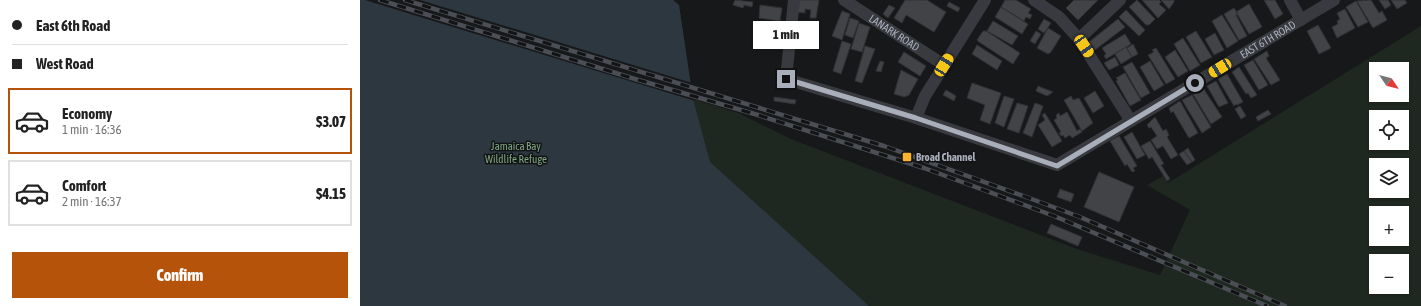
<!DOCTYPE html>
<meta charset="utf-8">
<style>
body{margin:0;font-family:"Asap Condensed",sans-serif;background:#f6f6f6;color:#222;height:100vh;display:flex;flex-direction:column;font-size:15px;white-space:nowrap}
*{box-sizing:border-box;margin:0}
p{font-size:13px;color:#767676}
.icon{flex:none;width:22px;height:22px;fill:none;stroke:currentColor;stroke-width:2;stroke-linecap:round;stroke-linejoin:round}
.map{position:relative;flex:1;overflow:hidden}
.details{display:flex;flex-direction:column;background:#fff;width:360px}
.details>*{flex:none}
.banner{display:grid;align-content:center;height:88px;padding:0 12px;background:#fff}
.needle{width:26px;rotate:125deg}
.controls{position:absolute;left:1009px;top:62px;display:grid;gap:8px}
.controls a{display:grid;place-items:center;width:40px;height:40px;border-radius:0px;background:#fff;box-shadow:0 1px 3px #0004;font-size:20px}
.end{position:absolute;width:18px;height:18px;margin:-9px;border:5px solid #a9afba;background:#111;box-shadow:0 0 0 2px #111}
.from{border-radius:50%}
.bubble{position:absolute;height:28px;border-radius:0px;background:#fff;box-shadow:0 1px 3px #0004;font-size:13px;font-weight:800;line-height:28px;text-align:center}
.car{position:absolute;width:12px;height:24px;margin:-12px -6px;border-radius:5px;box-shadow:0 0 3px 1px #0007;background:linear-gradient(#f5c518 24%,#345 0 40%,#f5c518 0 76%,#345 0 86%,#f5c518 0)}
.banner b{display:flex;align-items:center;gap:14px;height:38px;font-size:15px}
.banner b+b{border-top:1px solid #e0e0e0}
.banner i{width:10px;height:10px;background:#222}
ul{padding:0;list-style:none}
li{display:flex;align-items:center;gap:12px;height:66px;margin:0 8px 6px;padding:0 4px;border:2px solid #e0e0e0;border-radius:0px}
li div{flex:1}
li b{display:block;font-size:15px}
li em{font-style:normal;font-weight:800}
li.active{border-color:#b45309}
li>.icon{width:36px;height:36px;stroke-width:1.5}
.button{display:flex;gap:8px;margin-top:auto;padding:8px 12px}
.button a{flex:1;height:46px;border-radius:0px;background:#b45309;color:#fff;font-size:16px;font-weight:800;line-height:46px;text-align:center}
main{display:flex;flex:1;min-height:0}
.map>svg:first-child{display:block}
</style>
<main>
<section class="details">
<div class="banner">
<b><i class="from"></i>East 6th Road</b>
<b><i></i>West Road</b>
</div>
<ul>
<li class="active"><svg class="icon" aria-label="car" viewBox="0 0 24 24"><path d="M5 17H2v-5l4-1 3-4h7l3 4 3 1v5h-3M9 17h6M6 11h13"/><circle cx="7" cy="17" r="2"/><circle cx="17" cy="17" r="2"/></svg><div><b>Economy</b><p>1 min · 16:36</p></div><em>$3.07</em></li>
<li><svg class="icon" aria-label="car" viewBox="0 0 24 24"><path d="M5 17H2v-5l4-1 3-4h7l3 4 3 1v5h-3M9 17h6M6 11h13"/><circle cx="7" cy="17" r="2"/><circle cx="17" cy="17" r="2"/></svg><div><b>Comfort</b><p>2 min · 16:37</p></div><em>$4.15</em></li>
</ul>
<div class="button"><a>Confirm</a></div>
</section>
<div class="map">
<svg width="1061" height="306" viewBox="0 0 1061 306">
<rect width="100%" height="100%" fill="#17181a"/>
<path fill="#1f2820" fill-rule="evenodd" d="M0,0h313l6,5 14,94 45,14 53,26 286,110 83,26 30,-65 -43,-25 16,-9 5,7 253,-157v280h-1061zM1016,69h26v26h-26zM1016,117h26v26h-26zM1016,165h26v26h-26zM1016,213h26v26h-26zM1016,261h26v26h-26z"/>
<path fill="#2d373f" d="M0,0h313l6,5 14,94 17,63 159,144h-509z"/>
<path fill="#17181a" d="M5,0h55l272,83 3,18z"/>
<path fill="#414347" stroke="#313136" d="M375,0l18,2 -1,5 -8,-2 -1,3 -10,-3z
M438,0h21l-3,18h-6l1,-8 -6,-1v4l-9,-1z
M545,0h22l19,12 -12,20 -28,-17 -4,8 -8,-5z
M645,0h11l15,9 -3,4 4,2 -2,4 -4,-2 -2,4 -23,-14z
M714,0h24l-20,20 -12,-12z
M777,0l18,19 -6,6h-3l-17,-18z
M782,0h17l2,2 -2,2 7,6 -8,8z
M801,0h13v2l-5,7z
M904,0h11l8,14 -8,5z
M1011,0l8,13 3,-2 5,9 -14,8 -16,-27z
M1019,0h9l3,5 -6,4z
M1031,0h14l2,3 -10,6z
M996,1l12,21 -10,5 -12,-20z
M589,2l11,6 -2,4 -11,-6z
M889,4l13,23 -13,7 -13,-22z
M400,5l22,3 -2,13 -21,-3z
M529,5l6,3 -7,10 -5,-4z
M641,7l27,17 -6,10 -27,-17z
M874,8l4,6 -2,1 11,21 -8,4 -15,-26z
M985,9l10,19 -18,10 -5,-11 6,-3 -1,-3 3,-2 -3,-6z
M766,10l19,20 -6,6 -20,-19z
M482,11l8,3 -8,26 -10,-4z
M862,15l16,26 -11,7 -15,-27z
M490,18l9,3 -6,17 -8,-3z
M684,19l7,4 -7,10 -6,-4z
M758,19l7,8 -30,23 -6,-8z
M633,21l25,15 -6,9 -25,-14z
M499,23l11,4 -8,25 -11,-3z
M958,25l13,23 -12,6 -12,-23z
M688,28l13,8 -10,16 -3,2 -11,-6z
M623,31h3l34,22 -7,11 -34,-22 -2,-2z
M676,31l5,3 -6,10 -5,-3z
M836,31l16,26 -11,6 -15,-26z
M405,32l17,2 -1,12 -17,-2z
M855,33l9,17 -10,5 -9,-16z
M765,34l6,10 -25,15 -2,-3 2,-2 -4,-6z
M823,38l17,27 -10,6 -16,-27z
M482,41l9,3 -10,30 -8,-3z
M773,44l5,10 -6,3 -5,-9z
M617,45l25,16 -5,9 -25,-16z
M505,46l10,3 -13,34 -7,-2z
M766,47l6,10 -11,7 -6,-10z
M796,48l19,31 -9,5 -18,-29 6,-3 -2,-2z
M815,50l13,21 -10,6 -13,-20z
M907,51l2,5 -3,2 14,22 -9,5 -17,-26z
M544,52l22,14 -6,10 -22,-14z
M755,57l4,8 -10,5 -5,-7z
M893,60l15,25 -9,5 -15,-25z
M520,61l4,1 -3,10 -5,-1z
M790,61l14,24 -10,6 -14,-24z
M772,62l18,31 -9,5 -18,-31z
M879,67l18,28 -6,3 -3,-5 -2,1 -14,-22z
M541,70l17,9 -9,16 -5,2 -10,-3z
M765,73l16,27 -11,6 -14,-25 2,-1 -2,-2z
M867,74l16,28 -6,3 -1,-1 -2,2 -16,-27z
M856,81l12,22 -9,4 -12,-21z
M612,83l29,10 -11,31 -10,-4 5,-15 -18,-7z
M678,86l15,6 -6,4 -11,-5z
M843,88l19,29 -11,7 -18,-30z
M586,90l10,6 -2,5 -11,-6z
M735,91l9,15 -11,7 -9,-15z
M832,95l19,32 -9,6 -20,-33z
M644,96l10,3 -10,28 -9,-4z
M711,96l2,4 6,-2 14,25 -11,8 -18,-31z
M414,97l22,3 -1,4 -21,-3z
M820,101l18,32 -9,5 -16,-27 -2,2 -2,-5z
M657,103l11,3 -9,27 -12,-4z
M675,103l8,3 -11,31 -9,-4z
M880,106l6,10 -5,3 -6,-10z
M908,110l3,4 -13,7 -2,-4z
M707,112l10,19 3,-2 2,3 -10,6 -2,-3 -5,3 -2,-3 -2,1 -2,-3 2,-1 -7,-12 3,-2 -1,-3 3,-2 1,3z
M685,113l17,28 -10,6 -14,-22 7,-5 -3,-5z
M795,117l8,14 3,-2 3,6 -2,2 11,18 -7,4 -8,-13 -6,3 -6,-9 6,-4 -6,-9 -2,1 -2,-3z
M772,132l13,23 -8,4 -13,-22z
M759,136l18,30 -4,2 2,3 -3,1 -5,-8 -2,2 -15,-25z
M790,141l14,23 -3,1 9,14 -3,2 -15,-24 -3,2 -8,-13z
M828,148l7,12 -3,2 -8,-11z
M824,151l8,11 -5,3 -8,-11z
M739,172l35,15 -15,35 -35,-15z
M700,189l14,5 -3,8 -14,-5z
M691,224l31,13 -4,9 -31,-13z"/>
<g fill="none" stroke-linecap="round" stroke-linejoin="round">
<g stroke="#383a3f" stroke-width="12">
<path id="s1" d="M434,0l-8,79 130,39 141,47 277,-165"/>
<path id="s2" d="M484,0l100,65"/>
<path d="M674,0l25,17 20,22 52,82"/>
<path d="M930,0l11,20"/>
<path d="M719,39l41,-39"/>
<path d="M556,118l9,-22 60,-96"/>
</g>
<defs>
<path id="rail" d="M20,0l255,79 123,36 166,53 130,48 213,90
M45,0l479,146 145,52 51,19 205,89"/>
</defs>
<use href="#rail" stroke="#4b4e54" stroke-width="4.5"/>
<use href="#rail" stroke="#121315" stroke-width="3" stroke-dasharray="9" stroke-linecap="butt"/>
</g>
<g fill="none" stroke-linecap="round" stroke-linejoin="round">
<path stroke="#a9afba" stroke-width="5" d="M426,79l130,39 141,48 138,-83"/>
</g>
<rect fill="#fbb22e" stroke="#121315" stroke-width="1.5" x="542" y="152" width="10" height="10" rx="2"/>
<g text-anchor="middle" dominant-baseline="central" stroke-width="3" stroke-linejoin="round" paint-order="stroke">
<g font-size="11" fill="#a9afba" stroke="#121315">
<text stroke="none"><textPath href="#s2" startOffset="60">LANARK ROAD</textPath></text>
<text stroke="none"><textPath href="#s1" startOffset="609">EAST 6TH ROAD</textPath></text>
</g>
<g font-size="11" fill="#7fa681" stroke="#121315">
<text x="156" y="146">Jamaica Bay<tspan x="156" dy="13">Wildlife Refuge</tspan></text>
</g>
<g font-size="11" font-weight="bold" fill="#a9afba" stroke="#121315" text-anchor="start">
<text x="556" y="157">Broad Channel</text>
</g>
</g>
</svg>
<div class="controls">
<a><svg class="needle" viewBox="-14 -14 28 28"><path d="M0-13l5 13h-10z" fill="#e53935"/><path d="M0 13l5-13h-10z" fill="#767676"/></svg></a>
<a><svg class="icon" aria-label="locate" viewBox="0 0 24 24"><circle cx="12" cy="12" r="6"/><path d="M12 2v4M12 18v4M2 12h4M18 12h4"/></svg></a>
<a><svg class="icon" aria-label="layers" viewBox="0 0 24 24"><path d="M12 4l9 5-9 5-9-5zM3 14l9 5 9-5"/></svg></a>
<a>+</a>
<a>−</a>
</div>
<i class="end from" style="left:835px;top:83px"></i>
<i class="end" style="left:426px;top:79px"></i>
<div class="bubble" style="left:393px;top:21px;width:66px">1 min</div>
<i class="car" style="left:724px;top:46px;rotate:146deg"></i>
<i class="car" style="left:584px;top:65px;rotate:32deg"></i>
<i class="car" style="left:860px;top:68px;rotate:239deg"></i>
</div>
</main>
